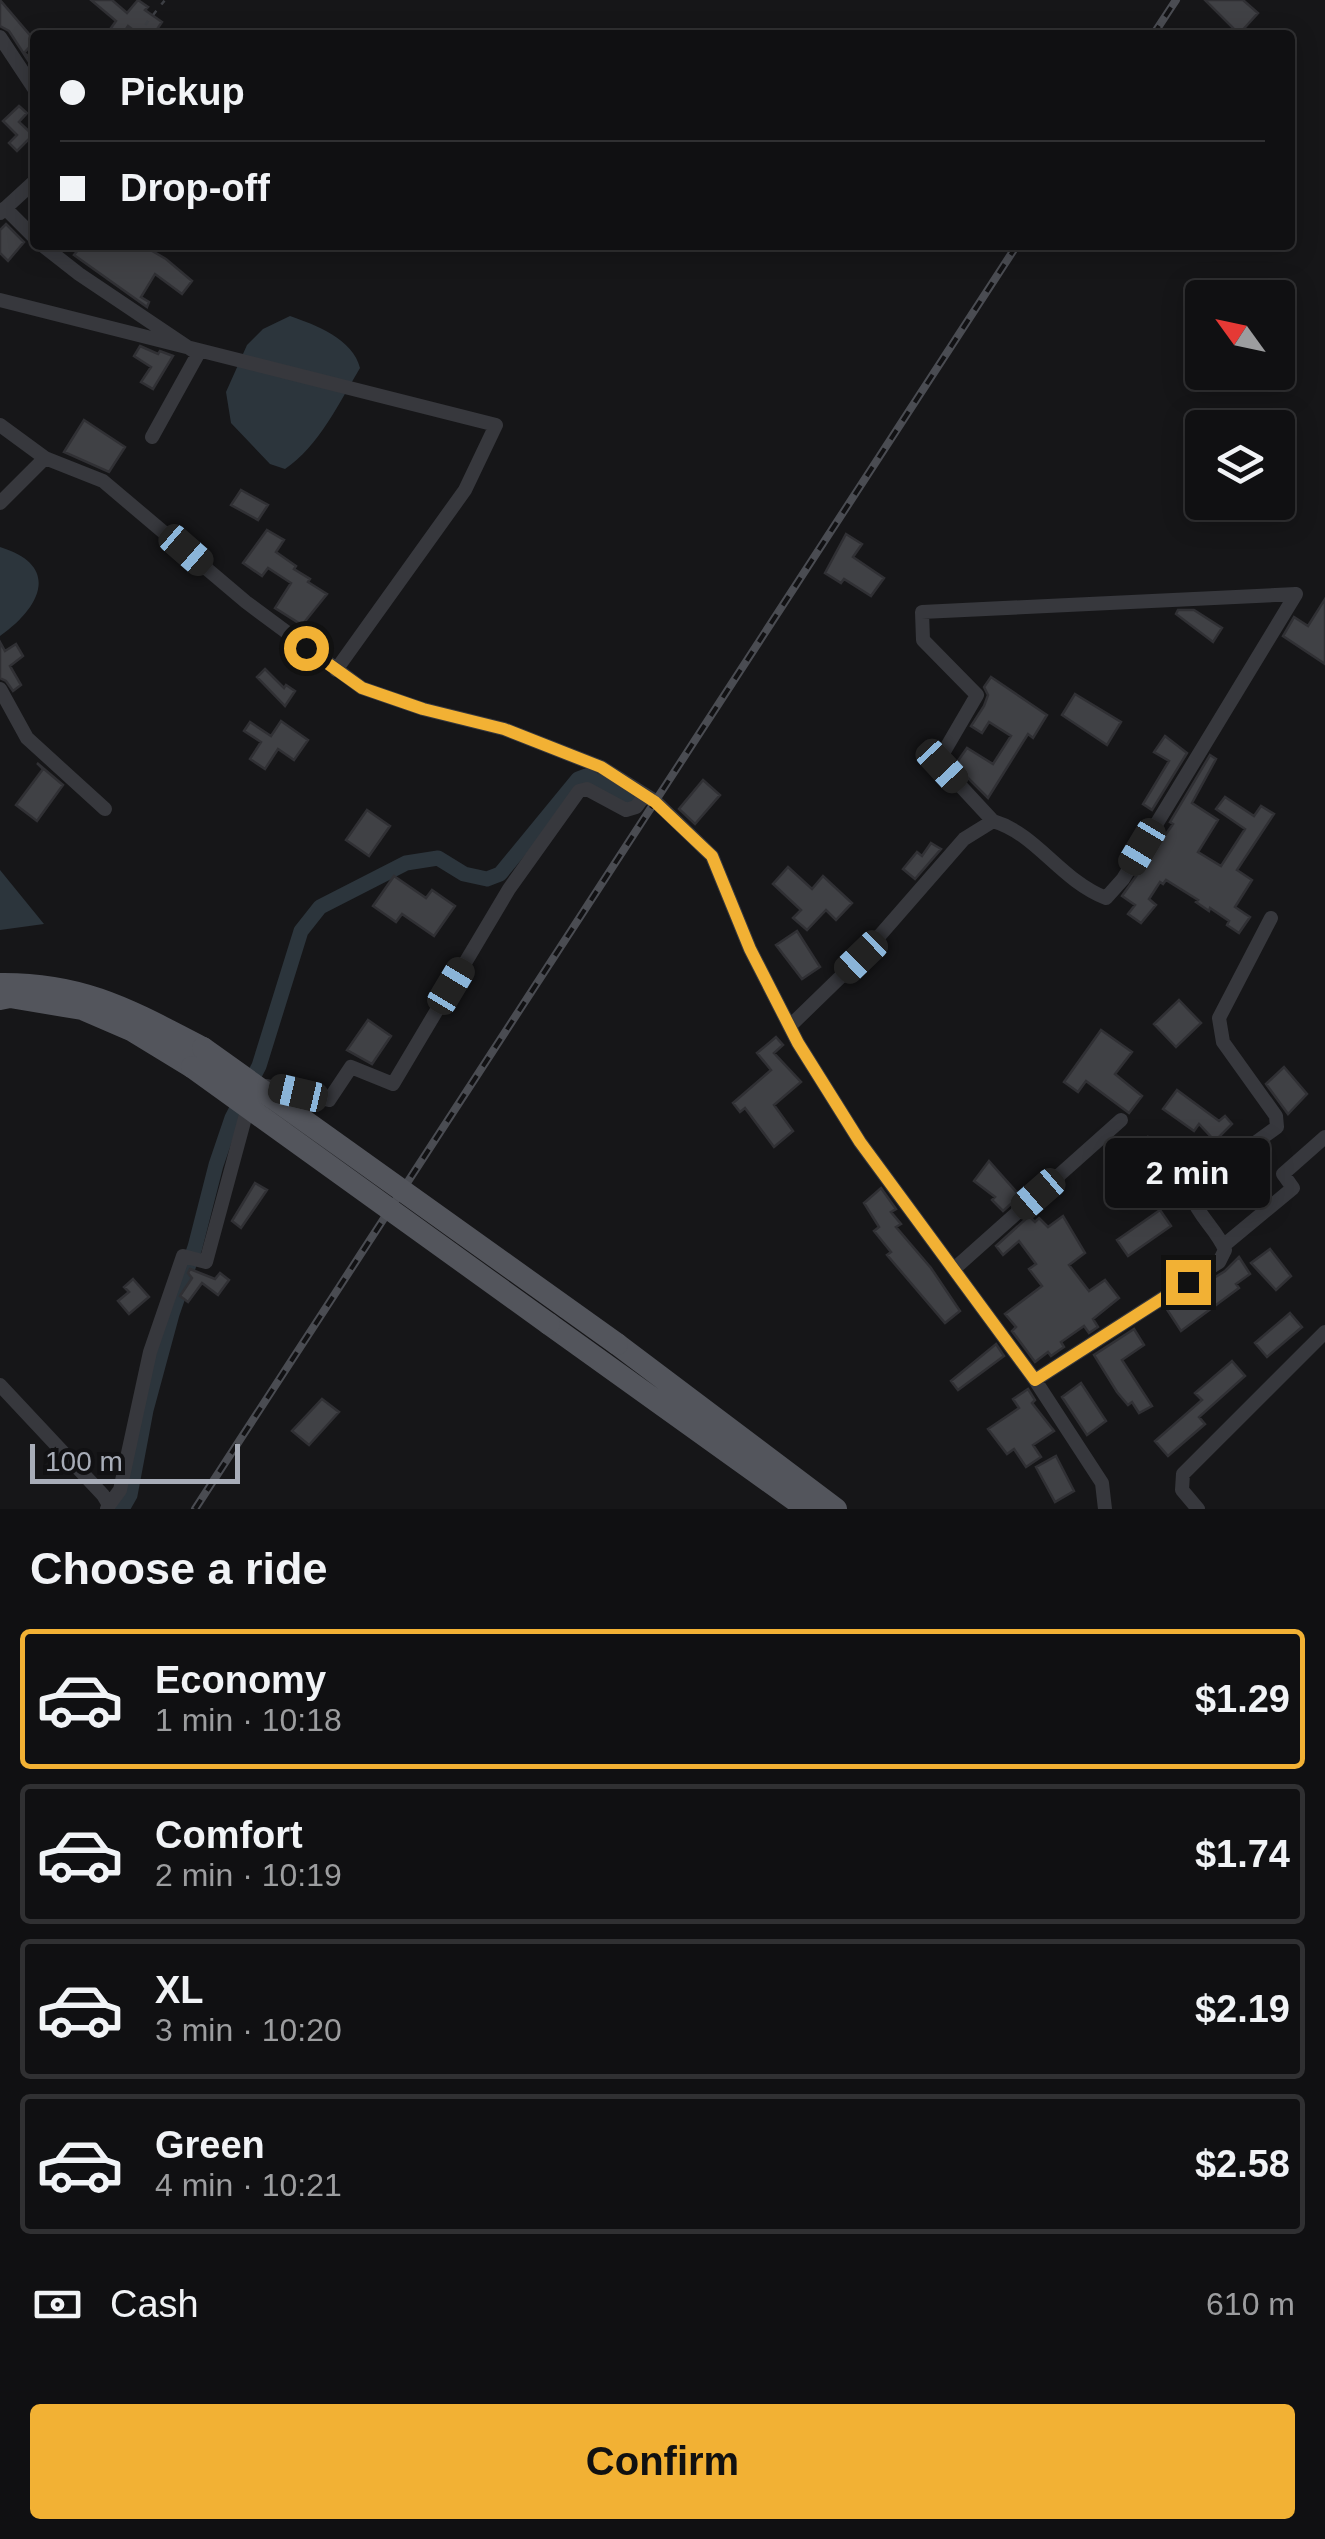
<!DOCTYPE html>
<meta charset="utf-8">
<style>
body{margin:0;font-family:Arial,sans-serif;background:#19191b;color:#f1f3f6;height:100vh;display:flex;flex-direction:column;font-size:38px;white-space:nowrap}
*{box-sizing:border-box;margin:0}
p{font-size:32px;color:#9c9d9f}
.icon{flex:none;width:55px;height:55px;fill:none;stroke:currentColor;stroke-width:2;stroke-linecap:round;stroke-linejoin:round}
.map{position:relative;height:1509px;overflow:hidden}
.panel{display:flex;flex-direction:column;background:#101012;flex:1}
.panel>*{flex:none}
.banner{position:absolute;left:30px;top:30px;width:1265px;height:220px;border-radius:10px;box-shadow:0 5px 25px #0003,0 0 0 2px #303032;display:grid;align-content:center;height:220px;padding:0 30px;background:#101012}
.needle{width:65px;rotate:303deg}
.controls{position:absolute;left:1185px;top:280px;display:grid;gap:20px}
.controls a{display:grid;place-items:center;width:110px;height:110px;border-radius:10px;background:#101012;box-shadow:0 5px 25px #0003,0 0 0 2px #303032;font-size:50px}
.scale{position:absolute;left:30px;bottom:25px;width:210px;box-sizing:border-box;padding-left:10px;border:5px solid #a8adb8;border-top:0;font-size:28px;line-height:35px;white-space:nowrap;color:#a8adb8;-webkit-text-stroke:8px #111113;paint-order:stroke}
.end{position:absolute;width:45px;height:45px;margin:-22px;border:12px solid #f2b134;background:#111;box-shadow:0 0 0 5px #111}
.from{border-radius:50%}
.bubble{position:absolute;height:70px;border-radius:10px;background:#101012;box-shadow:0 5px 25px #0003,0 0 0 2px #303032;font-size:32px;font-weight:800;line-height:70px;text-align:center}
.car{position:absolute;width:30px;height:60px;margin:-30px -15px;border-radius:12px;box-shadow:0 0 8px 2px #0007;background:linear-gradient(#222 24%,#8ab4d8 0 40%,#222 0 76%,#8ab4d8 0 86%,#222 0)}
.banner b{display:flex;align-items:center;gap:35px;height:95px;font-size:38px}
.banner b+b{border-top:2px solid #303032}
.banner i{width:25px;height:25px;background:#f1f3f6}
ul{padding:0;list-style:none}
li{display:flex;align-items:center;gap:30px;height:140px;margin:0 20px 15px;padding:0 10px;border:5px solid #303032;border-radius:10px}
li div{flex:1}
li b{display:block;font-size:38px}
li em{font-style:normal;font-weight:800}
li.current{border-color:#f2b134}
li>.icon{width:90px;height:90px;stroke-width:1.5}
h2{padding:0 30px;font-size:45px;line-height:120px}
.pay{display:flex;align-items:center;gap:25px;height:110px;padding:0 30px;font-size:38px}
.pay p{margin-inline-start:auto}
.primary-button{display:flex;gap:20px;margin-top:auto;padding:20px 30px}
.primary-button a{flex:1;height:115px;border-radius:10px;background:#f2b134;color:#111;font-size:40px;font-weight:800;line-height:115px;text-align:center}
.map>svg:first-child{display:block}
</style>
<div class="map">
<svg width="1325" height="1509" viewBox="0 0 1325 1509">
<rect width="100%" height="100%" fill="#161618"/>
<path fill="#2c353c" d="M290,316c26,9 63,23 70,52 -21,35 -41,78 -75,101l-15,-5 -39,-41 -5,-31 21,-47 16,-16z
M0,547c62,19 40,61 0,89z
M0,870l44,54 -44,6z"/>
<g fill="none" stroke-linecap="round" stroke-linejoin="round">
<path stroke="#2c353c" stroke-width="15" d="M122,1509l8,-14 16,-85 26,-96 23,-67 21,-82 16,-47 27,-52 42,-135 19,-24 86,-44 32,-5 26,16 23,5 13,-5 78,-95 8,-3 44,21"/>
</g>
<path fill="#404145" stroke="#303034" stroke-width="2.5" d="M0,0l35,41 -11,12 11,7v11l-26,-40 -9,-5z
M91,0h21l15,13 11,-13 10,7 -3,3 17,12 -9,13h-13l-12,-9 -6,9h-16l10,-14z
M1205,0h38l15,13 -19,21z
M19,106l8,7 -8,9 14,13 -16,16 -8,-8 8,-8 -14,-14z
M6,224l18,18 -16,19 -8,-8v-23z
M82,245h60l24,14 26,22 -10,13 -27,-20 -14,23 8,5 -2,5 -73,-52z
M140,346l18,8 2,-3 13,5 -20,33 -12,-7 10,-15 -17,-11z
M84,420l41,27 -16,25 -45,-20z
M241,490l27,15 -10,15 -27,-15z
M267,530l17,10 -8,12 20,14 -2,3 16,10 -2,3 19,12 -25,31 -27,-17 16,-25 -23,-15 -6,8 -19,-13z
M846,534l16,10 -9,13 31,21 -13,18 -27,-17 -3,4 -16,-10z
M1325,599v65l-42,-28 11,-19 14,9z
M1178,610h16l28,18 -9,14 -37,-28z
M0,642l5,9 11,-7 7,12 -13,10 11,19 -8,6 -7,-10 -6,-3z
M265,669l19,19 2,-3 9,6 -10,15 -28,-29z
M991,677l56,38 -14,23 -5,-4 -40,64 -33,-33 12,-17 26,16 18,-28 -22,-14 -7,11 -11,-7 13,-20 4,-11 -4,-8z
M1075,694l46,28 -14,23 -45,-30z
M281,721l27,19 -14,20 -16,-11 -13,20 -15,-10 11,-17 -17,-11 6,-9 21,14z
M1165,736l22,17 -35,57 -9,-6 26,-43 -15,-9z
M1210,755l6,4 -24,44 26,17 -20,32 23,14 24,-37 -29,-20 9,-12 29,19 7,-10 13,8 -37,56 15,10 -17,27 15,10 -11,16 -12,-8 2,-4 -19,-13 -1,3 -13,-9 2,-2 -32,-20 -3,4 -3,-2 -11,17 7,6 -15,18 -13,-9 7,-9 -13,-9 51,-72 -3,-2z
M37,763l26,22 -26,36 -21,-16 27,-36z
M703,780l17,15 -25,29 -16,-15z
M367,810l23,16 -21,30 -23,-16z
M931,843l10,6 -26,30 -12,-10 14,-17 5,4z
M788,867l24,22 11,-13 29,27 -16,17 -10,-10 -19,20 -14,-12 8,-8 -28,-26z
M394,876l32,22 6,-8 23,16 -21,30 -32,-22 -6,8 -23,-16z
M797,931l23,36 -18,12 -26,-34z
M1179,1000l22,23 -25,24 -22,-23z
M368,1020l23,16 -19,28 -25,-14z
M1101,1030l31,22 -17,22 27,22 -13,17 -43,-32 -8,11 -14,-10z
M776,1037l7,8 -9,8 27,29 -27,23 19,26 -19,16 -29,-39 -5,4 -7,-9 38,-33 -14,-17z
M1284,1067l23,27 -19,20 -22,-30z
M1177,1090l42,31 6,-5 7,8 -17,17 -16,-17 -5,7 -31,-22z
M1148,1137l20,15 10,13 13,-12 10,9 -40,30 -5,-5 5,-5 -11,-15 -16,-11z
M989,1161l31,35 -17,15 -11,-11 3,-3 -21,-16z
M255,1183l12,7 -26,38 -9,-7z
M881,1188l15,21 -5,3 10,12 -5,3 35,41 29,43 -15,12 -58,-68 4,-3 -17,-21 5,-4 -15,-24z
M1160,1210l11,16 -43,30 -11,-16z
M1029,1216l6,6 4,-4 9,9 15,-11 22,37 -16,12 20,26 16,-11 14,18 -26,21 5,8 -9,6 -5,-7 -23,16 3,5 -13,9 -3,-4 -13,10 -23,-31 4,-4 -11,-13 37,-28 -13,-17 7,-5 -17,-23 -16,14 -7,-9z
M1270,1249l21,27 -15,14 -25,-27z
M1239,1257l11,17 -14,10 3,4 -58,43 -15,-23 59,-37z
M190,1269l25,10 5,-6 9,7 -11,15 -16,-12 -14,19 -8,-6 12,-18 -4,-5z
M133,1279l16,18 -20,17 -11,-13 11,-9 -5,-5z
M1290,1313l12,14 -35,30 -12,-14z
M1134,1329l10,16 -22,15 30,46 -13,7 -7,-11 -4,3 -11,-13 -23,-37z
M996,1344l8,12 -46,34 -7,-9z
M1232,1361l13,15 -46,41 6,7 -37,32 -13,-15 47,-41 -7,-7z
M1081,1383l25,38 -19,14 -25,-38z
M1028,1389l7,11 -3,3 22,28 -21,14 8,12 -15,10 -12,-18 -7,5 -19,-25 31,-21 -6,-9z
M322,1399l17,13 -30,33 -17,-14z
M1056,1456l18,35 -19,11 -19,-35z"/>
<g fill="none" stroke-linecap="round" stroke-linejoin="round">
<path stroke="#3d3f44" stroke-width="2.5" stroke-dasharray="5 8" stroke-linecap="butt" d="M137,35l28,-35"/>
<path stroke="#37383d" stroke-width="14" d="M0,37l35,53
M5,208l30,30
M0,213l35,-32
M42,245l37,29 119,80 -46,83
M0,300l496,125 -31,65 -129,180
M0,425l45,33 58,23 143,121 116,86 61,21 81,20 97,38 54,34 57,55 38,93 48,94 62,99 175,238 67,103 3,26
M0,503l45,-45
M0,689l27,49 78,71
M993,821l-51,-55v-11l35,-60 -54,-55 -1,-28 374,-18
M790,1026l71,-69 103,-118 29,-18c44,13 67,59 113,77l17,-19 173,-285
M1223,1246l70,-58 -10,-14 42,-37
M954,1269l167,-149
M1035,1380l184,-118 6,-12c-8,-20 -26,-33 -33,-53l19,-22 66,-48 -1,-11 -53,-74 -4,-24 52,-100
M0,1385l103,110 6,10 -2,4
M109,1505l11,-15 30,-138 33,-96 23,6 39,-144 22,-32 62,14 22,-33 42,17 116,-195 70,-98 8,-2 39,21 10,-3 9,-12
M1198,1509l-16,-19 1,-16 142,-142"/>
<path stroke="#53555c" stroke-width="22" d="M0,984c84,-1 131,27 203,64
M0,999l10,-2 72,12 51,22 59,36
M549,1324l258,185
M617,1344l219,165"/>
<defs>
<path id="rail" d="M1153,35l23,-35
M195,1509l822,-1264"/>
</defs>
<use href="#rail" stroke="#4a4c52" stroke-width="8"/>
<use href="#rail" stroke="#111113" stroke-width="4" stroke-dasharray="11" stroke-linecap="butt"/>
<path stroke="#53555c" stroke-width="22" d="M203,1048l414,296
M192,1067l357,257"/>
</g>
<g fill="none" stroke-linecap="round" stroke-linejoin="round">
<path stroke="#f2b134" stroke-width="12" d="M306,648l56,40 61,21 81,20 97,38 54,35 57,54 38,93 48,94 62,99 175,238 153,-98"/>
</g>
</svg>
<div class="controls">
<a><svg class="needle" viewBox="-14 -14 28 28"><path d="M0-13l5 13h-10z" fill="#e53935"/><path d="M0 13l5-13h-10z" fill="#9c9d9f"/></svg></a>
<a><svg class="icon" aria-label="layers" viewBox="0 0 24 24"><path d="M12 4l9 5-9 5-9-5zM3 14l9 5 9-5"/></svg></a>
</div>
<div class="scale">100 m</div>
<i class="end from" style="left:306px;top:648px"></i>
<i class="end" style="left:1188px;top:1282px"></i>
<div class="bubble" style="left:1105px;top:1138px;width:165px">2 min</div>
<i class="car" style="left:186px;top:550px;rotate:131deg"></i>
<i class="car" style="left:942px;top:766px;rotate:137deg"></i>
<i class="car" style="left:1142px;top:847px;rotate:211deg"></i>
<i class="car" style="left:861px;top:957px;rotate:226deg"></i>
<i class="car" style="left:451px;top:986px;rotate:31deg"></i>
<i class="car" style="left:298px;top:1093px;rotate:283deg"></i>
<i class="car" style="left:1038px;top:1194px;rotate:229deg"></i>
<div class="banner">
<b><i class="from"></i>Pickup</b>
<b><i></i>Drop-off</b>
</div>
</div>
<section class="panel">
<h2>Choose a ride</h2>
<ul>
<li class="current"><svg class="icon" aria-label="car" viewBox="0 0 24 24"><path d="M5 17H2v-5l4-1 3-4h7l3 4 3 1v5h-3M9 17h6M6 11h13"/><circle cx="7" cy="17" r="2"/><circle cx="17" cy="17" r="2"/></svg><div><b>Economy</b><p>1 min · 10:18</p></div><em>$1.29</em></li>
<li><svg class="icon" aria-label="car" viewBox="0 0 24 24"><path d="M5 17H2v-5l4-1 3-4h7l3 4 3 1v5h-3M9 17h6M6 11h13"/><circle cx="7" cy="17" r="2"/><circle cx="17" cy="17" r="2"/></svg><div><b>Comfort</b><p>2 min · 10:19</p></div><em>$1.74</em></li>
<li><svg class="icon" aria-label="car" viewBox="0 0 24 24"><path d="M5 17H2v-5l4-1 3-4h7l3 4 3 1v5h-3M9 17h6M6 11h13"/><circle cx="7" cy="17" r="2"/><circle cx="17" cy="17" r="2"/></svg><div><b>XL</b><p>3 min · 10:20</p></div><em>$2.19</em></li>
<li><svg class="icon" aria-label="car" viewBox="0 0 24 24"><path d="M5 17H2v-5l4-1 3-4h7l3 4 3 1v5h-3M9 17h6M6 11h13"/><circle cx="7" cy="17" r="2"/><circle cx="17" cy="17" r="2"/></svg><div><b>Green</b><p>4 min · 10:21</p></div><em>$2.58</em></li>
</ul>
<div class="pay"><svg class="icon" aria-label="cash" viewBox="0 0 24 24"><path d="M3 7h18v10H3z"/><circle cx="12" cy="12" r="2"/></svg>Cash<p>610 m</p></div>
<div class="primary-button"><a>Confirm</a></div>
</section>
